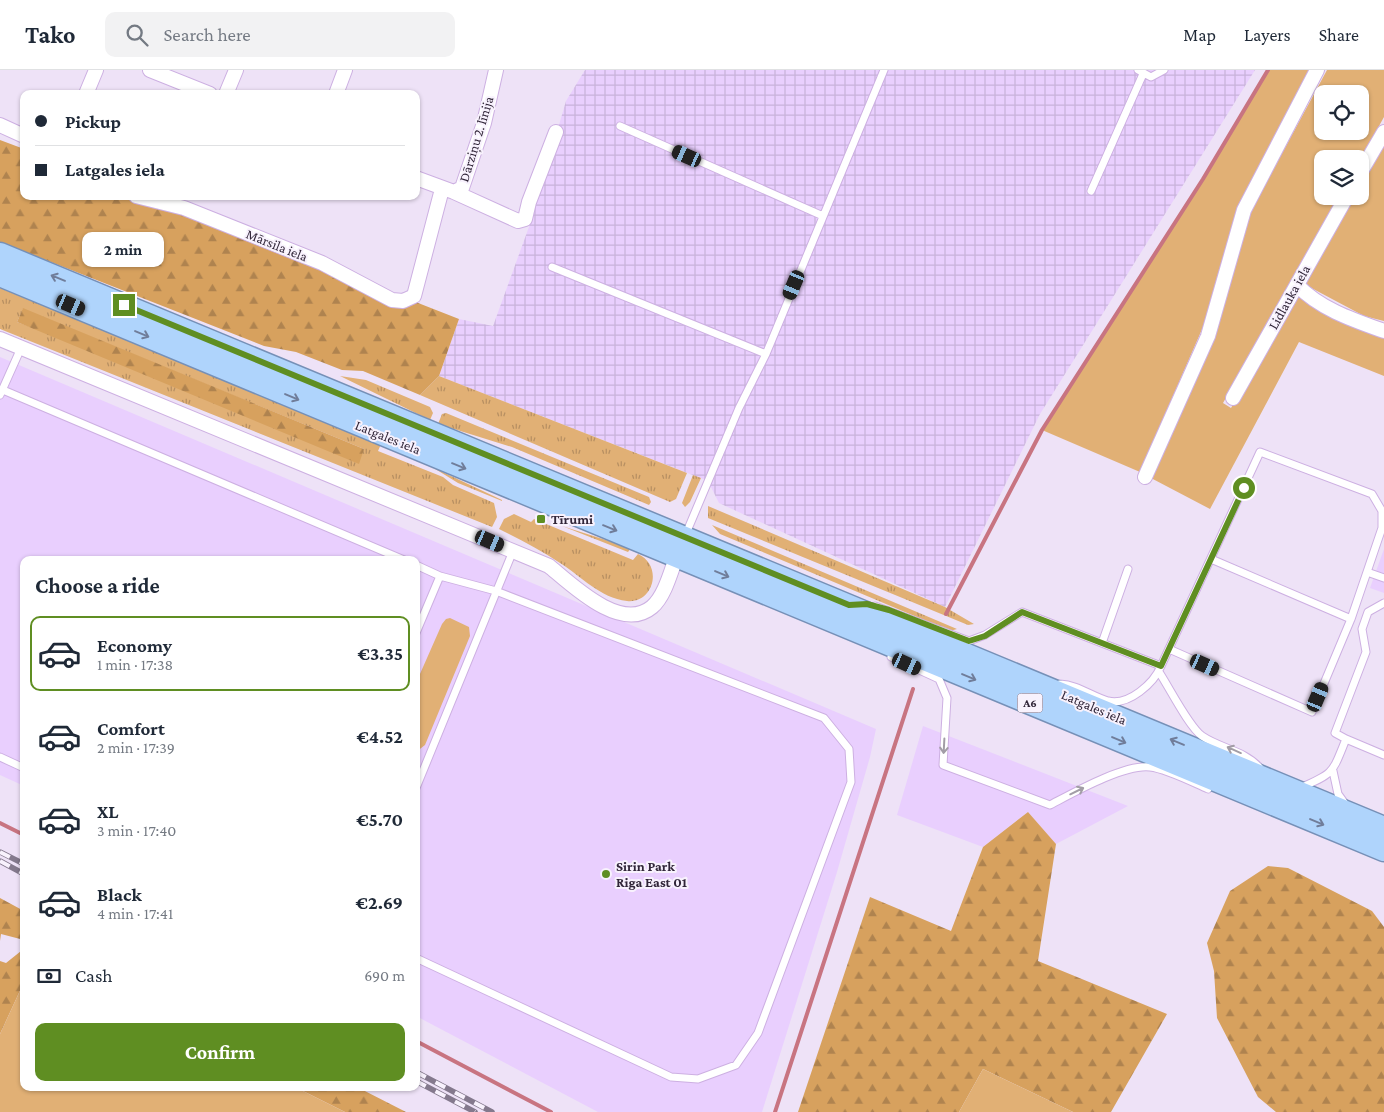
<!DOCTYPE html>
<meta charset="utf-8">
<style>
body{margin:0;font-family:"Crimson Pro",serif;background:#f2f2f3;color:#1f2937;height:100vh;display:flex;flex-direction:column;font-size:19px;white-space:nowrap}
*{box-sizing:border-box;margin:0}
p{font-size:16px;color:#747a83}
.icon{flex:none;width:28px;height:28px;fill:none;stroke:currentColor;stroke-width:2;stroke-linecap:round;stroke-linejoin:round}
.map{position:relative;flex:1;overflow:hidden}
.panel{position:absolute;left:20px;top:486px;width:400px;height:535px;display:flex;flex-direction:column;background:#fff;border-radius:10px;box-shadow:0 1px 4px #0004}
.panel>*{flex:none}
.hud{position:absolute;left:20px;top:20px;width:400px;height:110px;border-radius:10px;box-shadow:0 1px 4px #0004;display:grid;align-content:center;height:110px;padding:0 15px;background:#fff}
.fabs{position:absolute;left:1314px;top:15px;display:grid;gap:10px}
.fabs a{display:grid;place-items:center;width:55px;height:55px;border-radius:10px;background:#fff;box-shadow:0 1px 4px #0004;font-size:25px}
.end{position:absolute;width:22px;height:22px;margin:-11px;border:6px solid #5f8e22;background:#fff;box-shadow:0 0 0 2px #fff}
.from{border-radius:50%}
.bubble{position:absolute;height:35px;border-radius:10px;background:#fff;box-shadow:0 1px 4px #0004;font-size:16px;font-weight:700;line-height:35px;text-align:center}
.car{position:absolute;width:15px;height:30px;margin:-15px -8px;border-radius:6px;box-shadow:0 0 4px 1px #0007;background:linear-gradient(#222 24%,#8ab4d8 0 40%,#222 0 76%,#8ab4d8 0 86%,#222 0)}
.hud b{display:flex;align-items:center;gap:18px;height:48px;font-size:19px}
.hud b+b{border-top:1px solid #e0e1e3}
.hud i{width:12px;height:12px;background:#1f2937}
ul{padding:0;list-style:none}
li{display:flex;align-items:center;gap:15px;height:75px;margin:0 10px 8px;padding:0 5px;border:2px solid transparent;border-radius:10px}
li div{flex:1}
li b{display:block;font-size:19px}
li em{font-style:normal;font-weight:700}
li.selected{border-color:#5f8e22}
li>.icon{width:45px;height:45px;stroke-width:1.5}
h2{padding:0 15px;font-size:22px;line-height:60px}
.pay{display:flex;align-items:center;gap:12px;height:55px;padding:0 15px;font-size:19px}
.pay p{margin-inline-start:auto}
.action{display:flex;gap:10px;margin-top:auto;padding:10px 15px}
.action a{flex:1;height:58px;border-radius:10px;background:#5f8e22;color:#fff;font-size:20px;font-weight:700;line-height:58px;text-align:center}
header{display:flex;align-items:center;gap:30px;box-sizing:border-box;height:70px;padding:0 25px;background:#fff;border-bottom:1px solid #e0e1e3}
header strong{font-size:24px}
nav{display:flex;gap:28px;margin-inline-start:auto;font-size:18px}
.search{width:350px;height:45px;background:#f2f2f3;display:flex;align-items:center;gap:12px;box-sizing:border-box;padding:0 18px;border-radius:10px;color:#747a83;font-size:19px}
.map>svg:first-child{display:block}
</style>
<header>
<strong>Tako</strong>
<div class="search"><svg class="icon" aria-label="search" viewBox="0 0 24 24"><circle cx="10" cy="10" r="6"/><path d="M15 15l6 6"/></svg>Search here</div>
<nav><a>Map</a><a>Layers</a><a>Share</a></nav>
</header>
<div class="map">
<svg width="1384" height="1042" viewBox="0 0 1384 1042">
<defs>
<pattern id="industrial-grid" width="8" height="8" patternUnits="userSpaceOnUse" patternTransform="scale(1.25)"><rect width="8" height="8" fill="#e9cffe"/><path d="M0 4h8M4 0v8" fill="none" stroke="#c8b2da"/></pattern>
<pattern id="grass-tufts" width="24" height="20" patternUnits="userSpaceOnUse" patternTransform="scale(1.25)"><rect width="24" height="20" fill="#e1b075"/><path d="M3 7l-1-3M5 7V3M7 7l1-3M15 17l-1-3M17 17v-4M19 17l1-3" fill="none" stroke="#b78f61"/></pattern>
<pattern id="forest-firs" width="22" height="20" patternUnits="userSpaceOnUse" patternTransform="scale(1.25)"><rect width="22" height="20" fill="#d7a15e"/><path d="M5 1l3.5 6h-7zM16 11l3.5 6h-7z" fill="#af834f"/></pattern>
</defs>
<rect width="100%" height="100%" fill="#eee2f7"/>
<path fill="#e9cffe" d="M0,287l876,372 -6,28 -33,115 -75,240h-164l-182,-96v-456h-392v226l-24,-11z
M1384,479v44l-14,-5z
M923,656l205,80 -72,38 -28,-32 -45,35 -86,-32z"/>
<path fill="url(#industrial-grid)" d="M585,0h670l-215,344 -95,193 -226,-104 -11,-22 -269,-105 20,-57 34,7 37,-102 36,-123z"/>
<path fill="url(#grass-tufts)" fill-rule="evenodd" d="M0,218l381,156 -3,7 65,26 10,8 41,18 3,14 -5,10 -492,-198zM23,239l341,140v1l-347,-128z
M340,306l26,4 64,27 3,6 -3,7z
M439,306l248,97 -11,26 -6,3 -250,-107z
M446,343l203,84 2,5 -2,3 -137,-58 -74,-23 4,-10z
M432,397l70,33v1l-44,-18z
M693,405l8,3 -11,24 -5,5 -3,-4z
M708,436l237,101 29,17 -6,1 -260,-107z
M514,444l17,8 3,-3 99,41 5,-6c26,12 15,50 -11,47 -27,-3 -46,-25 -67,-38 -19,-13 -41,-24 -61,-34l5,-10z
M712,455l245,104 -7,2 -230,-97z
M562,456l69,22 -3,4z"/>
<path fill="url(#forest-firs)" d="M0,70l24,9v47h121l314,123 -20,57 -19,19 -57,-24 -21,-1 -46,-18 -32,-6 -264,-104z
M23,238l341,141 -5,15 -342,-142z
M1028,742l28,32 -18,117 129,53 -56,98h-38l-90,-43 -24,43h-161l72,-215 81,34 32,-84z
M1268,796l20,2 84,43 12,16v185h-108l-18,-15 -41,-79 -3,-47 -7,-28 23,-52z
M0,828l24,13v29l-23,-6 -1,7z
M21,881l3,2v29l-24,52v-73l6,2z
M297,1018h62l47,24h-61z"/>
<path fill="#e1b075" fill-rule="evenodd" d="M1268,0h42l-56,114 -41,120 -73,168 -98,-42 161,-251z
M1327,0h57v47l-24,43 -38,-1v37h17l-116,207 8,5 67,-113 43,27 43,14v40l-85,-34 -89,167 -61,-32 61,-131 17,-49 11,-50 16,-42zM1322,24h38v37h-38z
M1384,75v176l-20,-5 -62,-33 52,-87h6v-11z
M450,548l19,9 1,9 -45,109 -9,7v-69l26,-59 4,-5z
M24,912v106h273l48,24h-345v-78z
M983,999l90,43h-114z"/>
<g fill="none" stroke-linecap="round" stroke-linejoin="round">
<path stroke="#c87481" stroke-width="4" d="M946,544l96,-184 161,-251 65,-109
M0,753l24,12
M416,971l135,71
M775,1042l138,-423"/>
<defs>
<path id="service" d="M1138,0l13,7 13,-7
M620,56l203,90
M1091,121l52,-117
M552,197l214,87
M3,320l401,170
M0,325l21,-47
M685,466l54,-128 27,-54 118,-284
M1211,489l140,60
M416,495l24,11 -24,57
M1367,502l17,6
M875,536l94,35 16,-6 37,-23 139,54
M1102,573l26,-74
M891,587l48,22 8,19 -4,67 107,40c23,-12 74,-41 100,-38 17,2 42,15 58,22
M1159,602c10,15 30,55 43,64 19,13 42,14 58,32
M1060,614c18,1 31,12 48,17 21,5 46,-18 53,-35l99,-214 112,42 10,17v17l-31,91 -39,93 -143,-63
M1346,669l-11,-6 31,-81 -4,-23 6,-17 16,-9
M0,687l24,11
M1333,701l5,23 8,11
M416,718l97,-237
M1300,718c35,-15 32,-15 46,-49l38,16
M416,888l255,119 27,2 38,-14 22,-32 93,-251 -2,-33 -25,-31 -328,-127 -56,-15"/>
<path id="minor" d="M150,0l60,24
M86,24l10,-24
M226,24l10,-24
M336,24l9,-24
M0,55l24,11
M1360,103l24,-41
M416,108l38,14 8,-4 22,-65 12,-53
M454,122l64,29 7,-2 4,-17 27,-70
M136,126l48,12 138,55 70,37 11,1 11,-5 28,-107
M1297,215c23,24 56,35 87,46
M0,269l549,227c23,19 72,67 103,41 13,-11 19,-36 25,-52
M1233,328l114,-202
M1145,407l63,-141 36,-126 73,-140"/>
<path id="trunk" d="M0,184l1384,574
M0,205l1384,575"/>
</defs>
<use href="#service" stroke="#cdb0e2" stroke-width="9"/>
<use href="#minor" stroke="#cdb0e2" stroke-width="16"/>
<use href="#trunk" stroke="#7690b7" stroke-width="25"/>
<use href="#service" stroke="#fff" stroke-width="7"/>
<use href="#minor" stroke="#fff" stroke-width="14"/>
<use href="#trunk" stroke="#afd4fc" stroke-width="22"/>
<defs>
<path id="rail" d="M0,782l24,12
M0,791l24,13
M416,1002l76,40
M416,1011l59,31"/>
</defs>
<use href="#rail" stroke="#84798d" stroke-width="5.5"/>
<use href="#rail" stroke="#f8f2fd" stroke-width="4" stroke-dasharray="11" stroke-linecap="butt"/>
</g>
<defs><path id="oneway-shaft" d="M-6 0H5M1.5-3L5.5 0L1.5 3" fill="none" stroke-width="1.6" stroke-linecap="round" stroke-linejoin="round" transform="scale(1.25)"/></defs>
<g stroke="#707d9a">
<use href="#oneway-shaft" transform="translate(58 208) rotate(-158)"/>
<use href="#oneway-shaft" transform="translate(142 264) rotate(23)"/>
<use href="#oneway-shaft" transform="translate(292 327) rotate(23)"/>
<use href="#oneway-shaft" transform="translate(459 396) rotate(22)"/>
<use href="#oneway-shaft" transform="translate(610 458) rotate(22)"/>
<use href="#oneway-shaft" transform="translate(722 504) rotate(23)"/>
<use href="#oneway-shaft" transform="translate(969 607) rotate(23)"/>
<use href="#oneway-shaft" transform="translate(1119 670) rotate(23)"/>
<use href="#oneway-shaft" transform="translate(1177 672) rotate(-157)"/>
<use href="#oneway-shaft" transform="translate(1317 752) rotate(23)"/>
</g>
<g stroke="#a29da6">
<use href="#oneway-shaft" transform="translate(944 676) rotate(93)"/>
<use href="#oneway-shaft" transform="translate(1234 680) rotate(-156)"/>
<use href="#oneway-shaft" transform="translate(1077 721) rotate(-26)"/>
</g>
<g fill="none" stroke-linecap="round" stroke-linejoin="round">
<path stroke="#5f8e22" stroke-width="6" d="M124,235l725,300 18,-1 22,6 80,31 16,-5 37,-24 139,54 83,-178"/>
</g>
<g fill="#5f8e22" stroke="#f8f2fd" stroke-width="2">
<rect x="536" y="444" width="10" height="10" rx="2.5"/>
<circle cx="606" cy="804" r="5"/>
</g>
<g text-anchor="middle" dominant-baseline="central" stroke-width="4" stroke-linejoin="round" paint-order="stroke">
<rect fill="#f8f2fd" stroke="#6d6374" stroke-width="1" x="1017.5" y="623.5" width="25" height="19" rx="4"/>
<g font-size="12" font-weight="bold" fill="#312639">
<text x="1030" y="633">A6</text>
</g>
<g font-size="14" fill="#312639" stroke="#f8f2fd">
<text transform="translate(476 69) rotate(-73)">Dārziņu 2. līnija</text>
<text transform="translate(277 175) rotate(22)">Mārsila iela</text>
<text transform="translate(1289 227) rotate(-61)">Lidlauka iela</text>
<text transform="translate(388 367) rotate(22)">Latgales iela</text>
<text transform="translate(1094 637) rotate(23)">Latgales iela</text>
</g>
<g font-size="14" font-weight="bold" fill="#312639" stroke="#f8f2fd" text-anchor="start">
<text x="551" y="449">Tīrumi</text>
<text x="616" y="796">Sirin Park<tspan x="616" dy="16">Riga East 01</tspan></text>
</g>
</g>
</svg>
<div class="fabs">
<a><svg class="icon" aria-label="locate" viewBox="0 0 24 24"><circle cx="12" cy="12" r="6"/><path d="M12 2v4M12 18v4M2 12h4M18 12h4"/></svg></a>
<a><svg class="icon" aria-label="layers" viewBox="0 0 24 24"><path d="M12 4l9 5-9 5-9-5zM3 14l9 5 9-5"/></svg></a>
</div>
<i class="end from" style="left:1244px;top:418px"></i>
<i class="end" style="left:124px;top:235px"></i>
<div class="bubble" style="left:82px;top:162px;width:82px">2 min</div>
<i class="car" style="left:687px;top:86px;rotate:294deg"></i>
<i class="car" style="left:794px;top:215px;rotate:203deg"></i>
<i class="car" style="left:71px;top:235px;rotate:113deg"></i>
<i class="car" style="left:490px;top:471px;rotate:113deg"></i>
<i class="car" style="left:907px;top:594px;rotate:115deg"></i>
<i class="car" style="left:1205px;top:595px;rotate:114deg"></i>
<i class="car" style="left:1318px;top:627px;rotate:23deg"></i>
<div class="hud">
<b><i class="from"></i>Pickup</b>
<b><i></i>Latgales iela</b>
</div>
<section class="panel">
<h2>Choose a ride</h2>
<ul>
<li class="selected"><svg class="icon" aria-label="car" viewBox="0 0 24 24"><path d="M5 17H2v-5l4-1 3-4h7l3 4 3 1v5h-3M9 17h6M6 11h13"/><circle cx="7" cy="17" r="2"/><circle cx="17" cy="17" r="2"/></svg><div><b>Economy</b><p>1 min · 17:38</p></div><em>€3.35</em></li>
<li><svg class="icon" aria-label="car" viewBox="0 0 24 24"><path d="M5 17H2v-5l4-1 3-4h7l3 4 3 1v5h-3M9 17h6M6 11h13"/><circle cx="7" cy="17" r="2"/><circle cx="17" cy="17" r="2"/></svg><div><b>Comfort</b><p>2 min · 17:39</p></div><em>€4.52</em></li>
<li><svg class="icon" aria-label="car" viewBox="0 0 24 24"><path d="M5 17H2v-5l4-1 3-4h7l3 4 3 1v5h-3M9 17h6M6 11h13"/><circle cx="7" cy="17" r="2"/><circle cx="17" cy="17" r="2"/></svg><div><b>XL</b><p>3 min · 17:40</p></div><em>€5.70</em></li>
<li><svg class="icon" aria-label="car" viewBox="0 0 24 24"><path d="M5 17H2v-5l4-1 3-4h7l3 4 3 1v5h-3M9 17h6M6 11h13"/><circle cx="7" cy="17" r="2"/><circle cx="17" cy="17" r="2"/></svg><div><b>Black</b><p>4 min · 17:41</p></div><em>€2.69</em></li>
</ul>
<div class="pay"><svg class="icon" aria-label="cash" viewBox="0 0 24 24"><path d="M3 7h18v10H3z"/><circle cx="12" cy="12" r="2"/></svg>Cash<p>690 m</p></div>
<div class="action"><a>Confirm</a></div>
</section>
</div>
